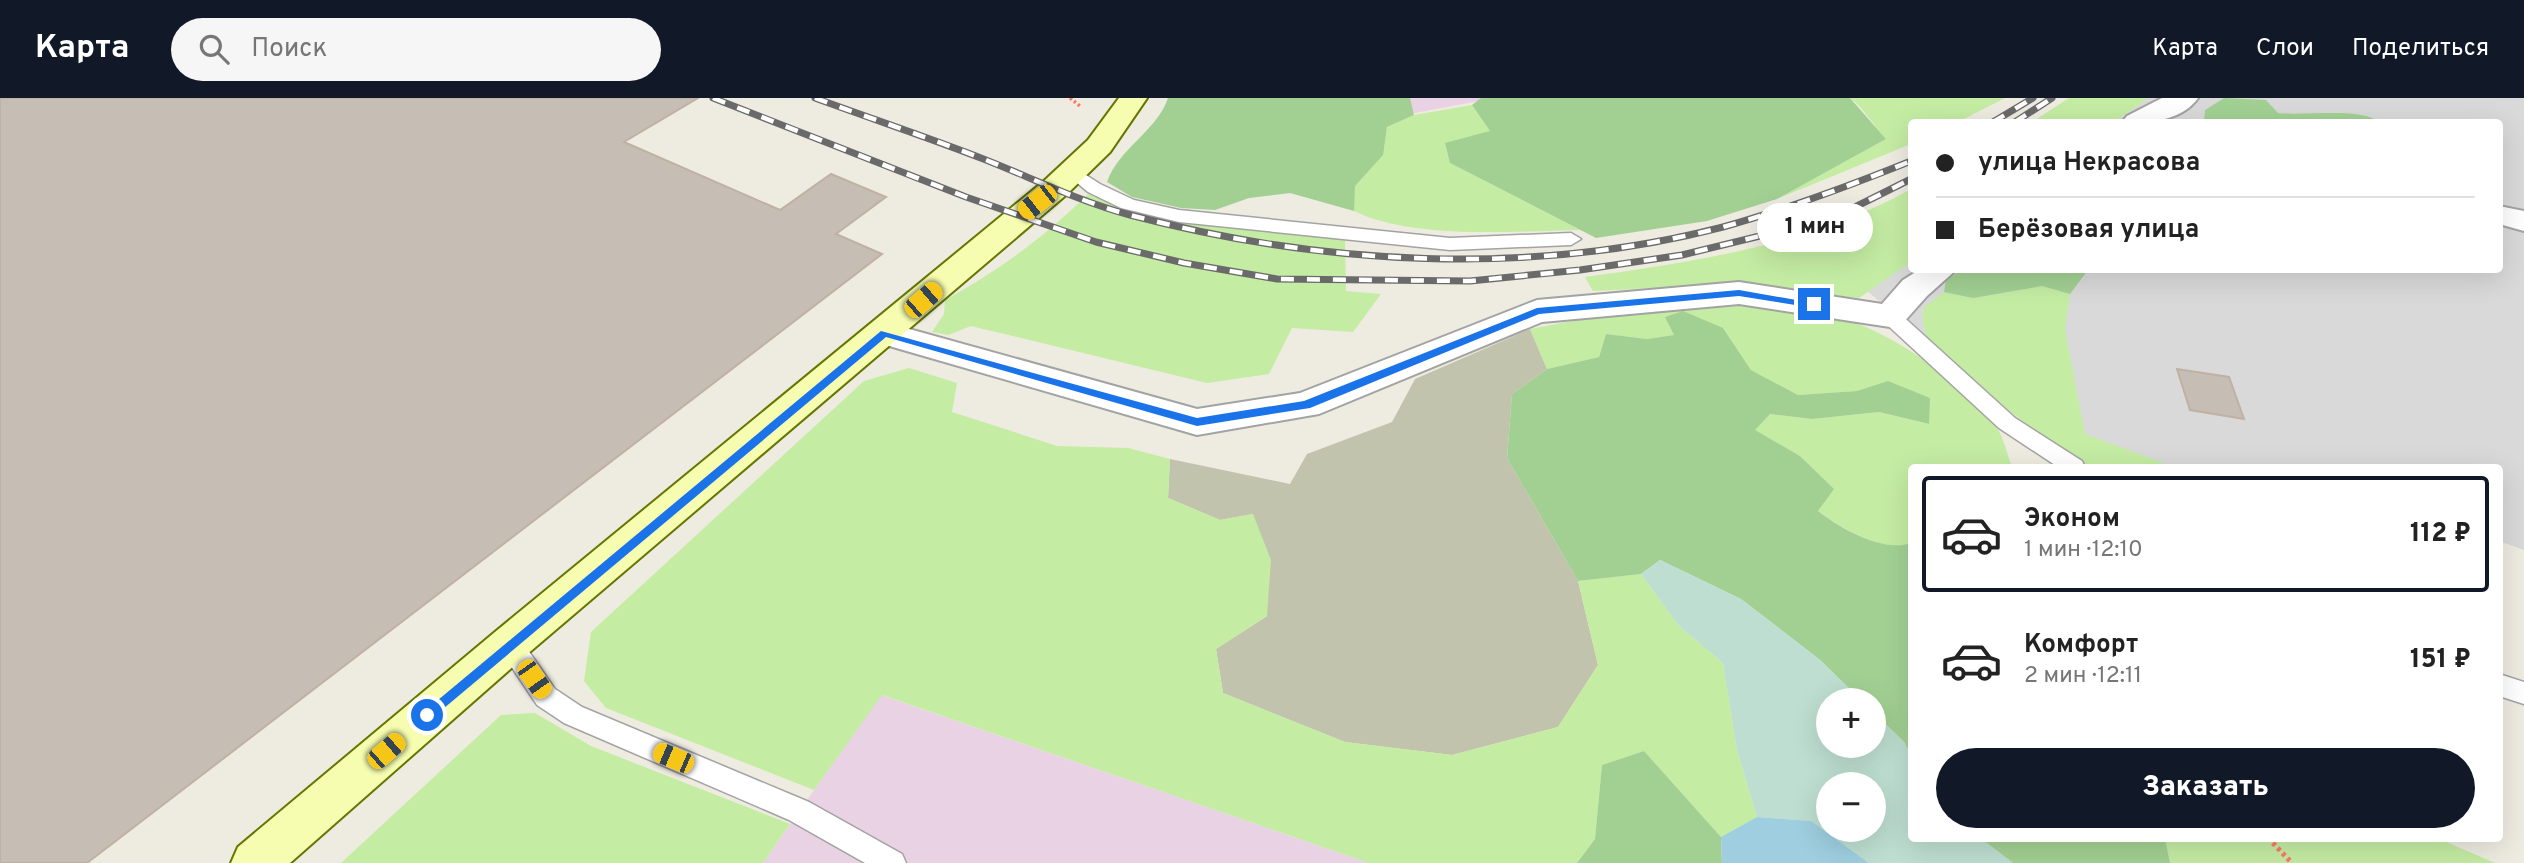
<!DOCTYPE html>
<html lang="ru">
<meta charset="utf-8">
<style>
body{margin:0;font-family:Overpass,sans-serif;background:#f6f6f6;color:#222;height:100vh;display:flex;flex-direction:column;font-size:26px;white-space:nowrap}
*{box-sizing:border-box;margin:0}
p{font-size:23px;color:#767676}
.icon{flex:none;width:38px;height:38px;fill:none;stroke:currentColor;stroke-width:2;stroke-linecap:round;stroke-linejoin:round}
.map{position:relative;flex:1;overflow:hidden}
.side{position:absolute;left:1908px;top:366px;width:595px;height:378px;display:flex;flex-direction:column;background:#fff;border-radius:7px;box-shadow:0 7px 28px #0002}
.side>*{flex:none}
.hud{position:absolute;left:1908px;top:21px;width:595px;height:154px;border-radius:7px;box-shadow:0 7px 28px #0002;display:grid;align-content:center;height:154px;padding:0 28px;background:#fff}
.buttons{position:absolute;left:1816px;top:590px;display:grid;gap:14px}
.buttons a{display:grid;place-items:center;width:70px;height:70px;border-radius:50%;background:#fff;box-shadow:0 7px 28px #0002;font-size:35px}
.end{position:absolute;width:32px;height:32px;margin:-16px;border:9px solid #1a73e8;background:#fff;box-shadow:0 0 0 4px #fff}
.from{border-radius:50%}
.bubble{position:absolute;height:49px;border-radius:24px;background:#fff;box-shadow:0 7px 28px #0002;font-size:23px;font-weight:800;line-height:49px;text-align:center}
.car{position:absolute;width:21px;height:42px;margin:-21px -10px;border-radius:9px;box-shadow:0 0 5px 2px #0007;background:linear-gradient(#f5c518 24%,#345 0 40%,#f5c518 0 76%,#345 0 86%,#f5c518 0)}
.hud b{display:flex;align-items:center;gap:24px;height:66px;font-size:26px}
.hud b+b{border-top:2px solid #e0e0e0}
.hud i{width:18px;height:18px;background:#222}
ul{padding:12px 0 0;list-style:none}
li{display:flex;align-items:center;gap:21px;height:116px;margin:0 14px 10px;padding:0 14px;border:4px solid transparent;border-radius:7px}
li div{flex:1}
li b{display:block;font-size:26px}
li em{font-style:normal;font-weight:800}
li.on{border-color:#111827}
li>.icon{width:63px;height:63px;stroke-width:1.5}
.action{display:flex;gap:14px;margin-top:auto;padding:14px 28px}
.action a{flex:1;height:80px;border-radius:42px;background:#111827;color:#fff;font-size:28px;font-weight:800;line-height:80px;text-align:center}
header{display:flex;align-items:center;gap:42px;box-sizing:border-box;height:98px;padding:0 35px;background:#111827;color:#fff}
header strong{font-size:33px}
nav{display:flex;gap:38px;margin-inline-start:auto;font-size:24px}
.search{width:490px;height:63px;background:#f6f6f6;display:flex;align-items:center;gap:18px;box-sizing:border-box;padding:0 24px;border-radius:38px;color:#767676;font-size:26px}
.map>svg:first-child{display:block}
</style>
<header>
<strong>Карта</strong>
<div class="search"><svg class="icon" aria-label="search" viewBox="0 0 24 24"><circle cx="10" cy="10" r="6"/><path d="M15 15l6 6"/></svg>Поиск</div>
<nav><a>Карта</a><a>Слои</a><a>Поделиться</a></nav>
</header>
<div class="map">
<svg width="2524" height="765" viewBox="0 0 2524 765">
<rect width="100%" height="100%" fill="#eeebe1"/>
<path fill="#dad9d9" d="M2148,0h376v452l-25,-9v-74h-408l-43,-27 -181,-149 44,-29v8h588v-148h-385z"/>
<path fill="#e8d2e3" d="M1227,0h268l-128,24z
M881,597l488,168h-606z"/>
<path fill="#c2c3ac" d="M1530,231l17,40 -35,25 -5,64 71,123 20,84 -40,62 -106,28 -107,-13 -122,-49 -7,-44 51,-33 -14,-102 -33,6 -52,-22 2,-39 120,25 17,-30 85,-32 23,-43z"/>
<path fill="#c4eca3" d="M1850,0h155l-47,24h-47v22l-134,55 109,-60c-10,-11 -24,-33 -36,-41z
M2069,0h79l-34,24h-82z
M1472,7l18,26 -40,32 130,67c-66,1 -167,10 -226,-19v-25l28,-31 5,-28 27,-12z
M1911,91v73l-52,36 -140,-13 -126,6 -8,-14c109,-15 228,-33 326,-88z
M1088,96l28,10 229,35 1,52 35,3 -28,38 -61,-4 -23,46 -62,9 -236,-57 -23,9 -16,-3 12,-18 1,-14c56,-31 97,-61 143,-106z
M2042,188l28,8 -5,36 20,104 89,33c-26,0 -56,5 -81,0 -18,-3 -151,-106 -162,-123 -8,-13 -9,-22 -8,-36l21,-16 29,6z
M1694,206c46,1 96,-3 140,11 59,18 125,63 162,112 8,10 11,28 16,40h-101v76c-27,11 -71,-16 -93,-32l15,-22 -33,-33 -46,-26 15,-16 43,5 67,-7 49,12 1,-26 -41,-16 -31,9 -59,4 -47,-25 -28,-42 -76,11 -41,-5 -7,23 -52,12 -17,-40 90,-17z
M909,270l48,15 -5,29 105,34 71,2 42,11 -2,39 52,22 33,-6 18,46 -4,56 -51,33 7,44 122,49 107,13 106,-28 40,-62 -20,-84 63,-7 38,52 44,37 14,87 20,67 -36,20 -77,-86 -42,14 -7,74 -18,24h-208l-487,-168 -68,95 -208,-82 -22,-27 7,-49 273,-251z
M535,615l56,33 199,78 -27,39h-422l160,-148z
M2165,740h272l58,25h-325z"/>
<path fill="#a2d093" d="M1168,0h242l4,17 -27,12 -4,28 -28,31 -1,25 -64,-18 -41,5 -34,12 -34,-2 -49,-11 -25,-15c12,-34 50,-51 61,-84z
M1481,0h369l36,41 -109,60 -70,22 -111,17 -146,-75 -5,-20 45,-12 -18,-26z
M2224,0l42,2 12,13c26,3 82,-6 102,9h-176l1,-12z
M1962,172h126l-18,24 -28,-8 -69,12 -29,-6 2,-12z
M1683,213l40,17 28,42 47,25 59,-4 31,-10 42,17 -1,26 -50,-12 -67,7 -42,-5 -15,16 45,26 34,33 -16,22c22,17 65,42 93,32v213l-7,-14 -30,-29v-13h-13l-41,-40 -79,-61 -81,-39 -19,14 -63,7 -71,-123 5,-64 35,-25 52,-12 7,-23 41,5 27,-4 -9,-18z
M1644,653l77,86 1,26h-145l18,-24 7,-74z
M1980,740h185l5,25h-157z"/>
<path fill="#bdded0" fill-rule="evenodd" d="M1660,462l81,39 79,61 41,40h-32v46h45v-33l30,29 7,14v82h69l33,25h-144l-58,-42 -54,-4 -20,-67 -14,-87 -44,-37 -38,-52zM1829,686h45v46h-45z"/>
<path fill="#9ecedf" d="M1757,719l54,4 58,42h-147l-1,-26z"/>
<path fill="#c6bdb4" stroke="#c1b1a3" stroke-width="2" d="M0,0h698l-74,44 156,68 51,-36 55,23 -50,37 46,20 -795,609h-87z
M2177,271l52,8 15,42 -54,-9z"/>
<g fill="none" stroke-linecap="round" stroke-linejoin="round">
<defs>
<path id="service" d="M1072,68l28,18 34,16 45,10 271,28 121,-5 10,6 -10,6 -121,5 -271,-28 -58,-14 -33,-16 -25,-21z
M1890,211l7,2 118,107 67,43 3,6h-27l-59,-39 -116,-107 -3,-5z
M510,536l9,3 36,52 27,18 227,95 93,52 4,9h-41l-76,-43 -225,-97 -27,-18 -36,-54 -4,-7 4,-7z
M2499,576l25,8v22l-25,-8z"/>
<path id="minor" d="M2162,0h36c-16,23 -51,26 -76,24l5,-6z
M2499,108l25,5v20l-25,-7z
M1919,172h37l-29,26 -25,28 -12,3 -151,-23 -197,18 -223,92 -122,21 -325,-94 -5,-8 5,-8 12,-3 313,87 103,-16 237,-93 202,-18 143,22 21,-24z"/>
<path id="secondary" d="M1119,0h28l-37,54 -44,43 -541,461 -235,207h-59l7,-16 257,-215 549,-451 44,-41z"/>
</defs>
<use href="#service" stroke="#a3a3a3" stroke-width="3"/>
<use href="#minor" stroke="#a3a3a3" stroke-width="4"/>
<use href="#secondary" stroke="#647600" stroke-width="4"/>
<path stroke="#ff7961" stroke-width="3.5" stroke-dasharray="2.5 2.5" stroke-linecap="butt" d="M1070,0l10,8"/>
<path stroke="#ff7961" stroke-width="5" stroke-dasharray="3.5 3.5" stroke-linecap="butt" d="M2268,740l24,25"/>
<use href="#service" fill="#fff" fill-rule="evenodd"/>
<use href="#minor" fill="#fff" fill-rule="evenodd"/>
<use href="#secondary" fill="#f6fdb0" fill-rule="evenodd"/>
<defs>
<path id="rail" d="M713,0l253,99 130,45 88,21 93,16 193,2 110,-11 102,-15 86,-21 85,-26 58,-29
M815,0c57,21 115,40 171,62 48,19 95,42 144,55 191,50 400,62 593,12 64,-18 126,-41 188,-66
M1993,24l40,-24
M2015,24l37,-24"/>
</defs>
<use href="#rail" stroke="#6a6a6a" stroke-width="7"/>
<use href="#rail" stroke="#fff" stroke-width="4.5" stroke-dasharray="13" stroke-linecap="butt"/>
</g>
<path fill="#1a73e8" d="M1739,192l80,14 -5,4 -75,-12 -200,18 -229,94 -113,18 -311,-89 -455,382 -4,1 -7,-5 461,-384 316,87 107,-17 233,-93z"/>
</svg>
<div class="buttons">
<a>+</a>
<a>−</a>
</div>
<i class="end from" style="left:427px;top:617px"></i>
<i class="end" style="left:1814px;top:206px"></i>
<div class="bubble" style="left:1757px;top:105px;width:116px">1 мин</div>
<i class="car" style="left:1037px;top:104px;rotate:232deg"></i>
<i class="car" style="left:923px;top:202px;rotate:49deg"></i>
<i class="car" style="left:534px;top:581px;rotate:145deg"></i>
<i class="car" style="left:386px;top:653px;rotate:49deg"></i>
<i class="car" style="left:673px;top:660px;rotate:293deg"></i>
<div class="hud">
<b><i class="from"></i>улица Некрасова</b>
<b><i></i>Берёзовая улица</b>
</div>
<section class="side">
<ul>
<li class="on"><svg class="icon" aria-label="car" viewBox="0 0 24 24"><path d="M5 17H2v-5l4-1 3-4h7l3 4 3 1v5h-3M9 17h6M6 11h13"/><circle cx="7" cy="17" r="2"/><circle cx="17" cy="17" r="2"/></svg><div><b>Эконом</b><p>1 мин · 12:10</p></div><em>112 ₽</em></li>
<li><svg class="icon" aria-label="car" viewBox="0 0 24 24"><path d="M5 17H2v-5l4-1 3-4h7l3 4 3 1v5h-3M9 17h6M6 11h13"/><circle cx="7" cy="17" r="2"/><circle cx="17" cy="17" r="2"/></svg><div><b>Комфорт</b><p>2 мин · 12:11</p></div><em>151 ₽</em></li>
</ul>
<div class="action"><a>Заказать</a></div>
</section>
</div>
